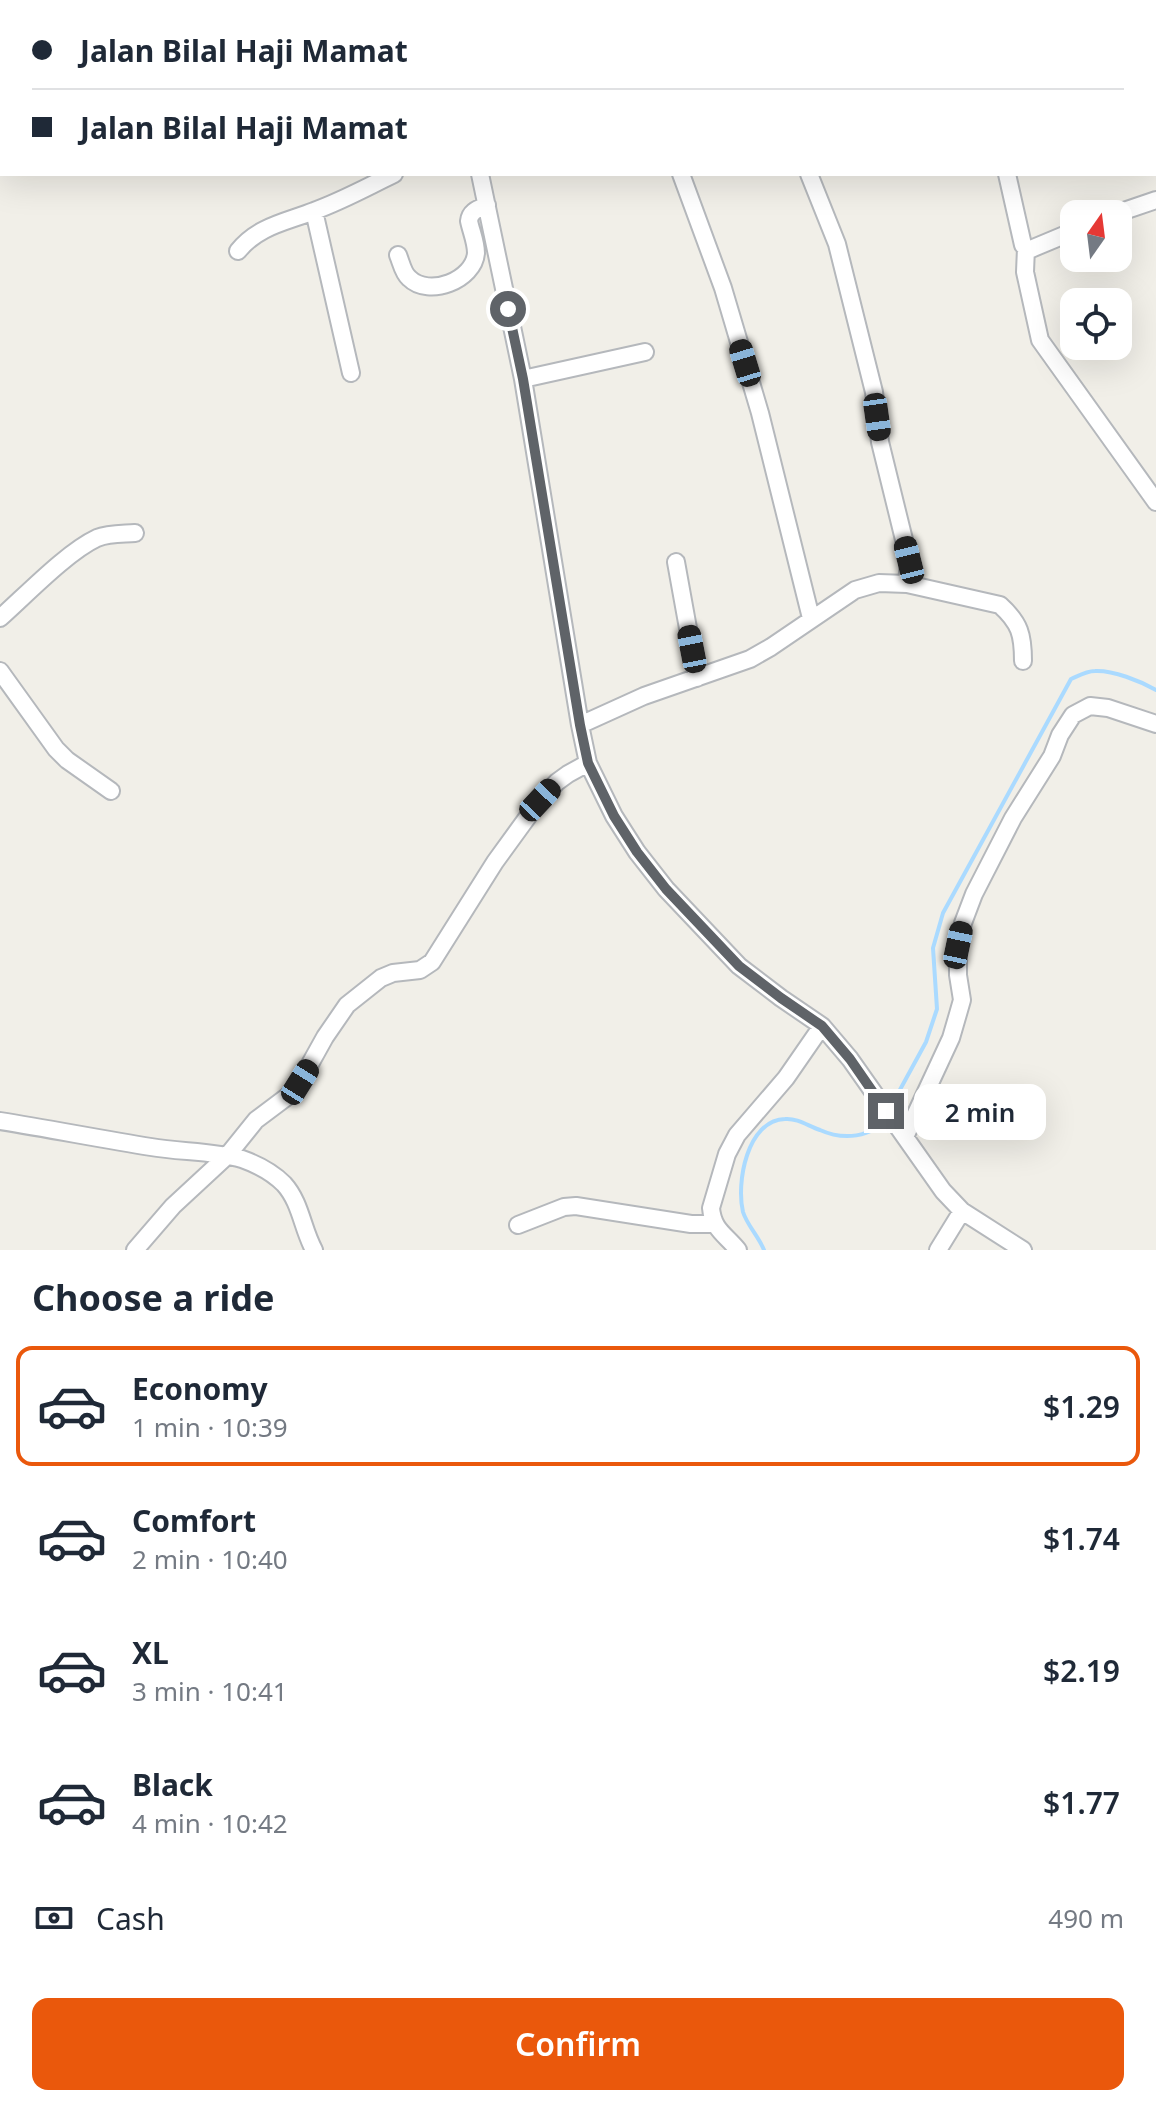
<!DOCTYPE html>
<meta charset="utf-8">
<style>
body{margin:0;font-family:"Noto Sans",sans-serif;background:#f6f6f7;color:#1f2937;height:100vh;display:flex;flex-direction:column;font-size:30px;white-space:nowrap}
*{box-sizing:border-box;margin:0}
p{font-size:26px;color:#747a83}
.icon{flex:none;width:44px;height:44px;fill:none;stroke:currentColor;stroke-width:2;stroke-linecap:round;stroke-linejoin:round}
.map{position:relative;height:1250px;overflow:hidden}
.panel{display:flex;flex-direction:column;background:#fff;flex:1}
.panel>*{flex:none}
.top-card{position:absolute;left:0px;top:0px;width:1156px;height:176px;box-shadow:0 8px 32px #0002;display:grid;align-content:center;height:176px;padding:0 32px;background:#fff}
.needle{width:52px;rotate:14deg}
.fabs{position:absolute;left:1060px;top:200px;display:grid;gap:16px}
.fabs a{display:grid;place-items:center;width:72px;height:72px;border-radius:16px;background:#fff;box-shadow:0 8px 32px #0002;font-size:40px}
.end{position:absolute;width:36px;height:36px;margin:-18px;border:10px solid #5f6368;background:#fff;box-shadow:0 0 0 4px #fff}
.from{border-radius:50%}
.bubble{position:absolute;height:56px;border-radius:16px;background:#fff;box-shadow:0 8px 32px #0002;font-size:26px;font-weight:600;line-height:56px;text-align:center}
.car{position:absolute;width:24px;height:48px;margin:-24px -12px;border-radius:10px;box-shadow:0 0 6px 2px #0007;background:linear-gradient(#222 24%,#8ab4d8 0 40%,#222 0 76%,#8ab4d8 0 86%,#222 0)}
.top-card b{display:flex;align-items:center;gap:28px;height:76px;font-size:30px}
.top-card b+b{border-top:2px solid #e0e1e3}
.top-card i{width:20px;height:20px;background:#1f2937}
ul{padding:0;list-style:none}
li{display:flex;align-items:center;gap:24px;height:120px;margin:0 16px 12px;padding:0 16px;border:4px solid transparent;border-radius:16px}
li div{flex:1}
li b{display:block;font-size:30px}
li em{font-style:normal;font-weight:600}
li.current{border-color:#ea580c}
li>.icon{width:72px;height:72px;stroke-width:1.5}
h2{padding:0 32px;font-size:36px;line-height:96px}
.pay{display:flex;align-items:center;gap:20px;height:88px;padding:0 32px;font-size:30px}
.pay p{margin-inline-start:auto}
.cta{display:flex;gap:16px;margin-top:auto;padding:16px 32px}
.cta a{flex:1;height:92px;border-radius:16px;background:#ea580c;color:#fff;font-size:32px;font-weight:600;line-height:92px;text-align:center}
.map>svg:first-child{display:block}
</style>
<div class="map">
<svg width="1156" height="1250" viewBox="0 0 1156 1250">
<rect width="100%" height="100%" fill="#f1efe8"/>
<g fill="none" stroke-linecap="round" stroke-linejoin="round">
<path stroke="#aadaff" stroke-width="4" d="M890,1108l36,-66 11,-33 -4,-61 10,-35 128,-234c7,-3 15,-8 24,-8 18,-1 45,10 61,19
M764,1250c-5,-13 -17,-25 -21,-38 -7,-29 4,-92 42,-93 13,-1 23,7 35,11 22,10 53,9 66,-14"/>
<defs>
<path id="minor" d="M336,0l2,2
M436,0l1,2
M626,0v2
M742,0l1,2
M955,0l1,2
M480,174l43,205 57,346 8,38 26,53 23,36 29,37 73,77 42,32 41,28 28,33 93,132 19,20 61,39
M681,174l42,114 37,125 51,205
M809,174l28,70 37,148 6,50 29,118 -2,24
M1007,174l16,71 3,3 5,1 43,-18
M314,211l37,162
M1115,214l41,-14
M1026,248l-1,24 15,68 116,162
M238,251c20,-25 48,-29 76,-40 28,-10 53,-24 80,-37
M398,255c3,7 5,18 11,23 20,20 65,2 67,-25 0,-11 -5,-22 -7,-32 1,-10 9,-12 18,-16
M523,379l122,-27
M676,562l21,116
M0,618c26,-23 67,-66 97,-80 12,-5 26,-4 38,-5
M0,671l56,78 11,11 44,31
M580,725l64,-29 106,-37 21,-12 84,-57 24,-7 28,1 93,21c20,18 23,30 23,56
M0,1121c50,8 101,18 151,26 29,5 62,4 91,12 14,5 31,14 42,25 17,19 18,44 30,66
M905,1137l46,-99 7,-24 4,-14 -4,-25v-30l5,-22 11,-29 39,-76 39,-62 8,-21 13,-20 17,-9 18,2 48,16
M518,1225l46,-18 12,-1 115,18h23
M135,1250l38,-44 54,-50 29,-36 32,-24 12,-14 25,-45 22,-32 34,-27 12,-5 27,-3 12,-8 63,-100 45,-62 17,-18 11,-8 20,-11
M738,1250c-13,-16 -25,-20 -27,-42l16,-54 10,-19 49,-57 36,-52
M938,1250l24,-39"/>
<path id="major" d="M64,2l2,-2
M0,57l2,-1"/>
</defs>
<use href="#minor" stroke="#b5b8bc" stroke-width="20"/>
<use href="#major" stroke="#f2c960" stroke-width="24"/>
<use href="#minor" stroke="#fff" stroke-width="16"/>
<use href="#major" stroke="#fff2af" stroke-width="20"/>
</g>
<g fill="none" stroke-linecap="round" stroke-linejoin="round">
<path stroke="#5f6368" stroke-width="10" d="M508,309l15,70 57,346 8,38 26,53 23,36 29,37 73,77 42,32 41,28 28,33 36,52"/>
</g>
</svg>
<div class="fabs">
<a><svg class="needle" viewBox="-14 -14 28 28"><path d="M0-13l5 13h-10z" fill="#e53935"/><path d="M0 13l5-13h-10z" fill="#747a83"/></svg></a>
<a><svg class="icon" aria-label="locate" viewBox="0 0 24 24"><circle cx="12" cy="12" r="6"/><path d="M12 2v4M12 18v4M2 12h4M18 12h4"/></svg></a>
</div>
<i class="end from" style="left:508px;top:309px"></i>
<i class="end" style="left:886px;top:1111px"></i>
<div class="bubble" style="left:914px;top:1084px;width:132px">2 min</div>
<i class="car" style="left:745px;top:363px;rotate:343deg"></i>
<i class="car" style="left:877px;top:417px;rotate:172deg"></i>
<i class="car" style="left:909px;top:560px;rotate:346deg"></i>
<i class="car" style="left:692px;top:649px;rotate:349deg"></i>
<i class="car" style="left:540px;top:800px;rotate:43deg"></i>
<i class="car" style="left:958px;top:945px;rotate:12deg"></i>
<i class="car" style="left:300px;top:1082px;rotate:32deg"></i>
<div class="top-card">
<b><i class="from"></i>Jalan Bilal Haji Mamat</b>
<b><i></i>Jalan Bilal Haji Mamat</b>
</div>
</div>
<section class="panel">
<h2>Choose a ride</h2>
<ul>
<li class="current"><svg class="icon" aria-label="car" viewBox="0 0 24 24"><path d="M5 17H2v-5l4-1 3-4h7l3 4 3 1v5h-3M9 17h6M6 11h13"/><circle cx="7" cy="17" r="2"/><circle cx="17" cy="17" r="2"/></svg><div><b>Economy</b><p>1 min · 10:39</p></div><em>$1.29</em></li>
<li><svg class="icon" aria-label="car" viewBox="0 0 24 24"><path d="M5 17H2v-5l4-1 3-4h7l3 4 3 1v5h-3M9 17h6M6 11h13"/><circle cx="7" cy="17" r="2"/><circle cx="17" cy="17" r="2"/></svg><div><b>Comfort</b><p>2 min · 10:40</p></div><em>$1.74</em></li>
<li><svg class="icon" aria-label="car" viewBox="0 0 24 24"><path d="M5 17H2v-5l4-1 3-4h7l3 4 3 1v5h-3M9 17h6M6 11h13"/><circle cx="7" cy="17" r="2"/><circle cx="17" cy="17" r="2"/></svg><div><b>XL</b><p>3 min · 10:41</p></div><em>$2.19</em></li>
<li><svg class="icon" aria-label="car" viewBox="0 0 24 24"><path d="M5 17H2v-5l4-1 3-4h7l3 4 3 1v5h-3M9 17h6M6 11h13"/><circle cx="7" cy="17" r="2"/><circle cx="17" cy="17" r="2"/></svg><div><b>Black</b><p>4 min · 10:42</p></div><em>$1.77</em></li>
</ul>
<div class="pay"><svg class="icon" aria-label="cash" viewBox="0 0 24 24"><path d="M3 7h18v10H3z"/><circle cx="12" cy="12" r="2"/></svg>Cash<p>490 m</p></div>
<div class="cta"><a>Confirm</a></div>
</section>
